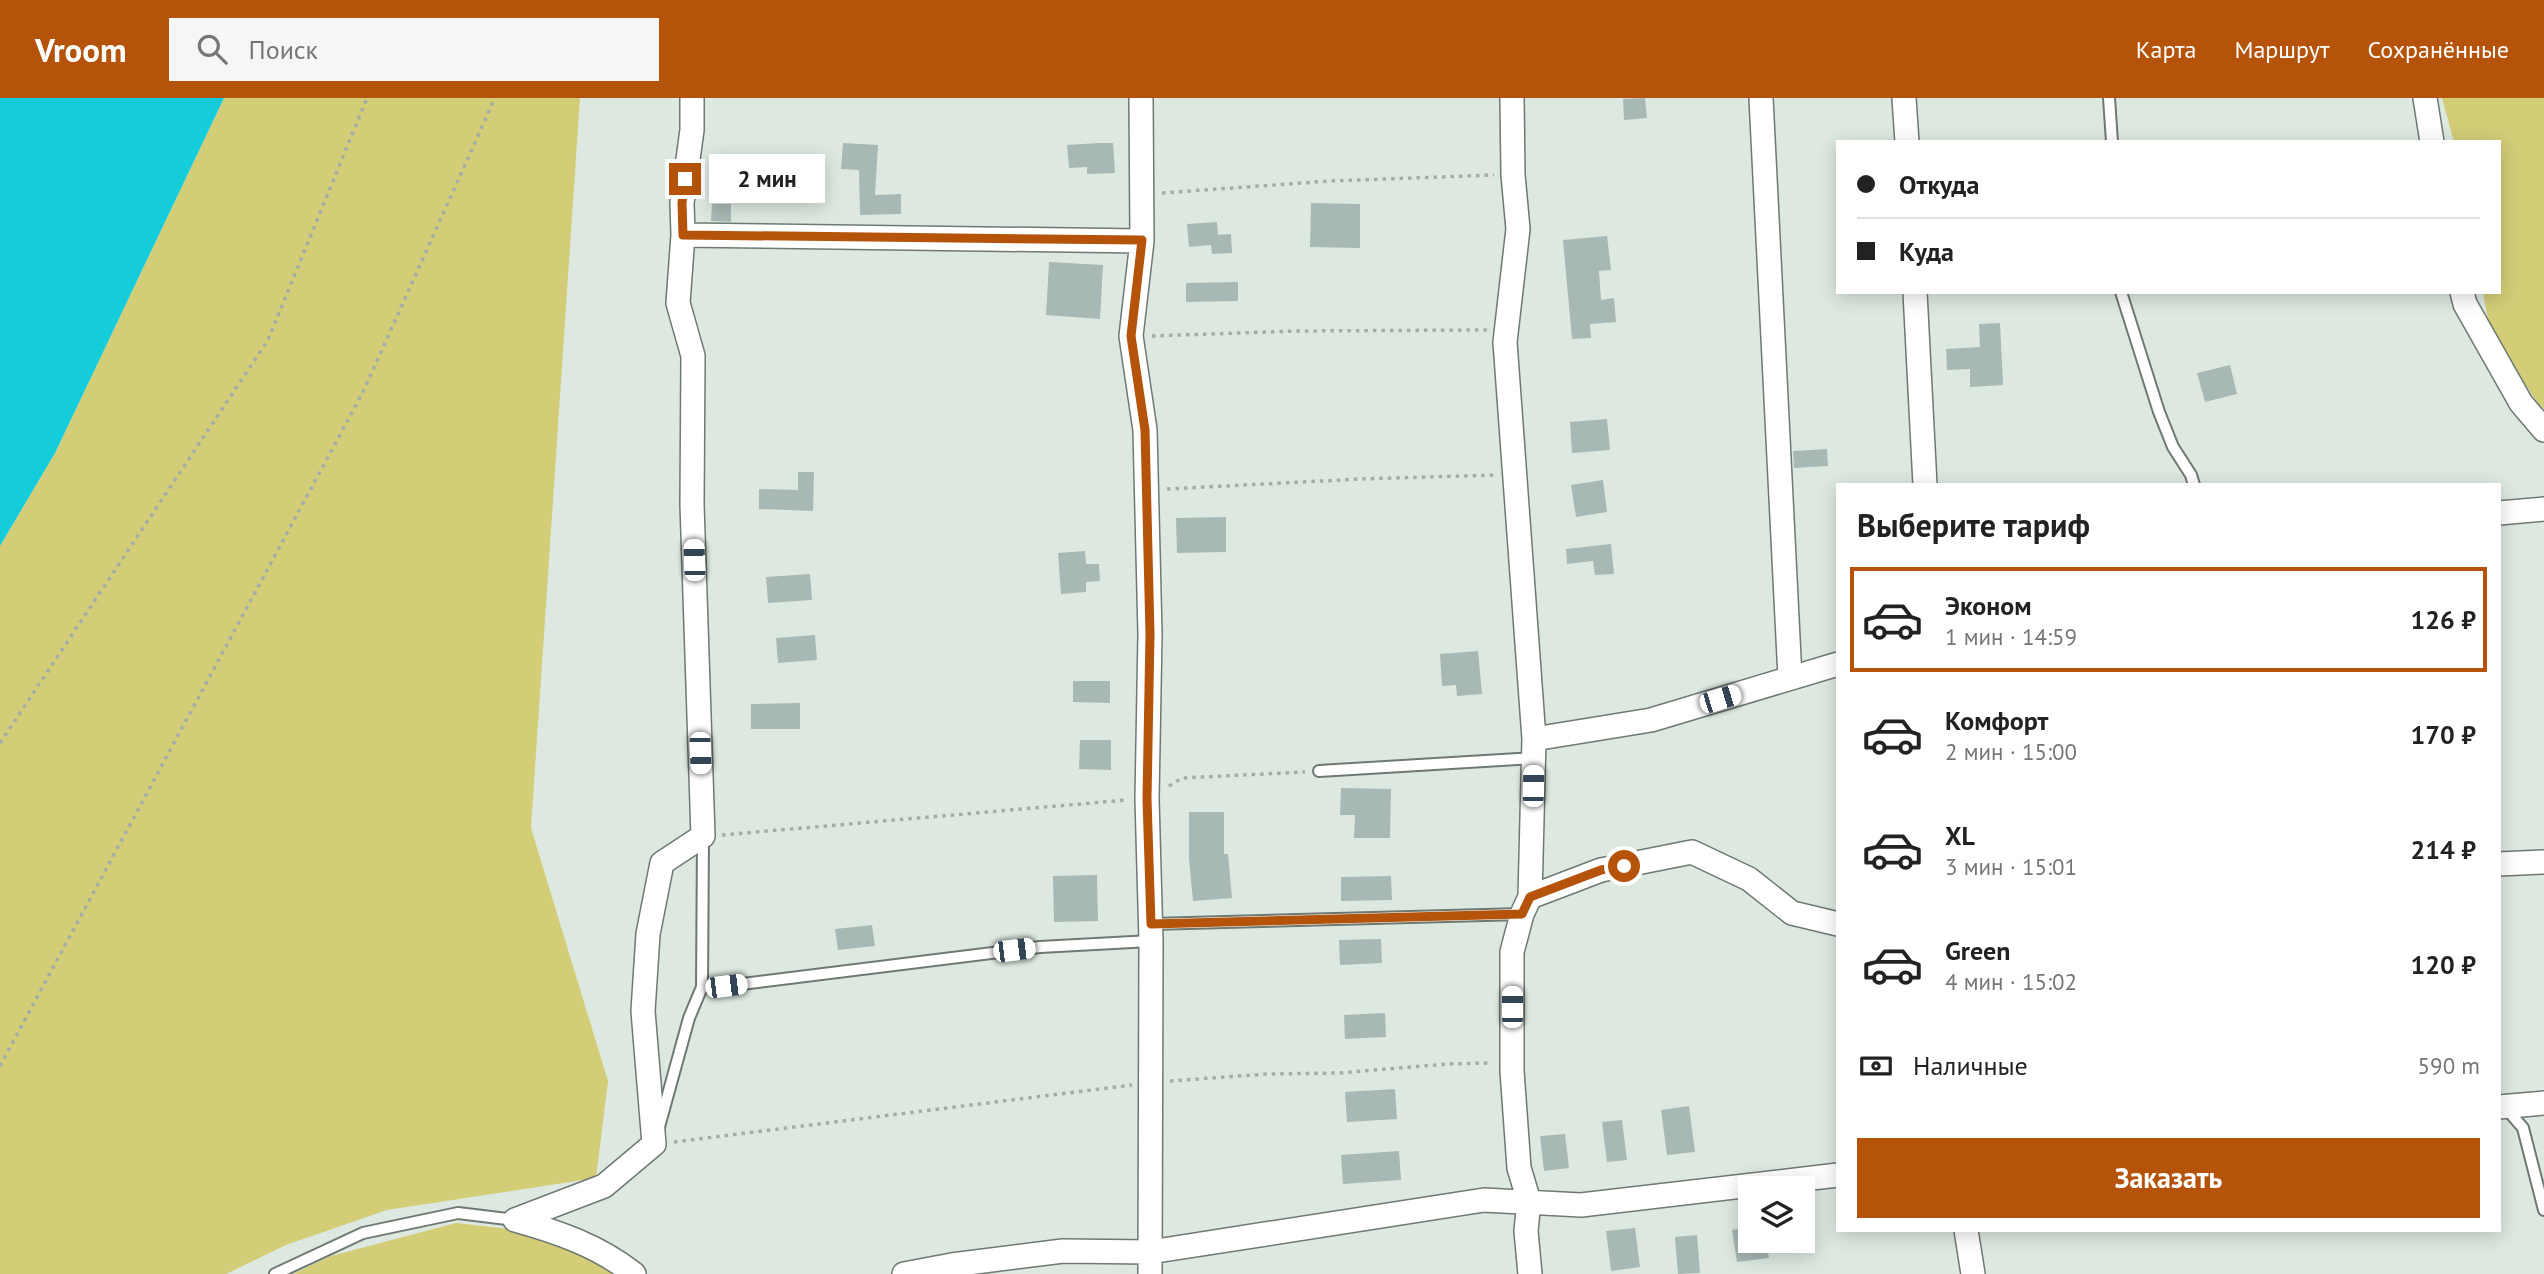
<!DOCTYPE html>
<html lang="ru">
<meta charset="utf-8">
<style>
body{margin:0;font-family:"PT Sans",sans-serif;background:#f6f6f6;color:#222;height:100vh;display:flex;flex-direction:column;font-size:26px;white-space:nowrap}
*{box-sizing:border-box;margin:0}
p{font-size:23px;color:#767676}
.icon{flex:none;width:38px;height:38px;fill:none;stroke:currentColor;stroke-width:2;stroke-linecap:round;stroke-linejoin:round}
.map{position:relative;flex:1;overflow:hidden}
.drawer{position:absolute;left:1836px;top:385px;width:665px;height:749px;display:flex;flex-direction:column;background:#fff;border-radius:0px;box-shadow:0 4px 18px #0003}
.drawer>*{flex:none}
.top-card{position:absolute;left:1836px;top:42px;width:665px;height:154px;border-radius:0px;box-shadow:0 4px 18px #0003;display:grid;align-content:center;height:154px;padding:0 21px;background:#fff}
.buttons{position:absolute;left:1738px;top:1078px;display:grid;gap:14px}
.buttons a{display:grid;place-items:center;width:77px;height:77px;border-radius:0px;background:#fff;box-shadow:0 4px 18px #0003;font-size:35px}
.end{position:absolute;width:32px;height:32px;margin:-16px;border:9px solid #b45309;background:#fff;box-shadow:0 0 0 4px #fff}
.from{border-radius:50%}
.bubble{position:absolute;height:49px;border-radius:0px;background:#fff;box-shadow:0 4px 18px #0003;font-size:23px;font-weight:700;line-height:49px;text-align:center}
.car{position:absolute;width:21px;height:42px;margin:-21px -10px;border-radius:9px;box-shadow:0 0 5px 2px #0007;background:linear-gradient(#fff 24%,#345 0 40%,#fff 0 76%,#345 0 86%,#fff 0)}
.top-card b{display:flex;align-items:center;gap:24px;height:66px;font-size:26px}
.top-card b+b{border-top:2px solid #e0e0e0}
.top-card i{width:18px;height:18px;background:#222}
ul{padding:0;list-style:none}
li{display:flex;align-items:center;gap:21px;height:105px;margin:0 14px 10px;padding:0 7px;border:4px solid transparent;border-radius:0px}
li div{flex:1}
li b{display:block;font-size:26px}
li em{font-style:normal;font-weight:700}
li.active{border-color:#b45309}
li>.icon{width:63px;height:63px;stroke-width:1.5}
h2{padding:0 21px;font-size:32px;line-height:84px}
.pay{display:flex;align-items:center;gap:18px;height:77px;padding:0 21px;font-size:26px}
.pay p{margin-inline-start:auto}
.primary-button{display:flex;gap:14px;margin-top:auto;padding:14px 21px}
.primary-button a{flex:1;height:80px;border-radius:0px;background:#b45309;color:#fff;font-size:28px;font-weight:700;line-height:80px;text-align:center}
header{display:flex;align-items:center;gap:42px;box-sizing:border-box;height:98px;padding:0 35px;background:#b45309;color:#fff}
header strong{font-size:33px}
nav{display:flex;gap:38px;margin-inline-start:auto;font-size:24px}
.search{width:490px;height:63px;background:#f6f6f6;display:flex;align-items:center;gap:18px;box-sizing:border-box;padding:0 24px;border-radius:0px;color:#767676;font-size:26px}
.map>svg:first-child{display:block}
</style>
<header>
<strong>Vroom</strong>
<div class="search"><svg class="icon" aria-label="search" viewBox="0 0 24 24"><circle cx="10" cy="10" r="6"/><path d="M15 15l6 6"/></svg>Поиск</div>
<nav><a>Карта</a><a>Маршрут</a><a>Сохранённые</a></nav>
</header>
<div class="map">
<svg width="2544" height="1176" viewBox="0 0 2544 1176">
<rect width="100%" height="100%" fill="#dde9e0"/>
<path fill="#d3cd78" d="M224,0h356l-49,730 77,253 -12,97 -209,32 -101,35 -60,29h-226v-728l55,-93z
M2442,0h102v311l-7,-7 -47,-71 -7,-39h16v-150h-45z
M456,1125l55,6 102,38 7,7h-327l38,-18z"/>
<path fill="#15ccdb" d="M0,0h224l-169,355 -55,93z"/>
<path fill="#a8b8b4" d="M1645,0l2,20 -23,2 -1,-21z
M843,45l35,2 -3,50 26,-1v20l-41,1 -1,-45 -18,-1z
M1099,45h14l2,30 -28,1v-7l-18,1 -2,-23z
M1311,105l49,1v44l-50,-1z
M712,106h19v18l-20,-1z
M1217,124l1,13 13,-1 1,19 -20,1 -1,-9 -22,2 -2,-23z
M1607,138l4,34 -12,1 2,29 13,-2 2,24 -26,2 1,14 -19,1 -9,-99z
M1049,164l54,3 -3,54 -54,-4z
M1238,184v19l-52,1v-19z
M2000,225l3,62 -33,2v-18l-23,1 -1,-21 34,-2 -1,-23z
M2230,267l7,29 -32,8 -8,-29z
M1607,321l3,31 -38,3 -2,-31z
M1827,351l1,17 -34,2 -1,-17z
M798,374h16l-1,39 -54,-2v-20l39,1z
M1603,382l4,32 -31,5 -5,-32z
M1226,419v35l-49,1 -1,-35z
M1611,446l3,30 -19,1 -2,-14 -26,3 -1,-15z
M1085,453l1,13h13l1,17 -14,1v10l-25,2 -3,-41z
M810,476l2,26 -44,3 -2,-26z
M815,537l2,25 -39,3 -2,-25z
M1478,553l4,43 -25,2 -1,-11 -14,1 -2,-32z
M1073,583h37v22l-37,-1z
M800,605v26h-49v-25z
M1080,642h31v30l-32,-1z
M1341,690l50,1 -1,49h-36l1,-23h-15z
M1189,714h35v42h4l4,44 -39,3 -4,-42z
M1097,777l1,46 -44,1 -1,-46z
M1391,778l1,24 -51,1v-24z
M872,827l3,21 -37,4 -3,-21z
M1381,841l1,24 -42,2 -1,-25z
M1385,915l1,24 -41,2 -1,-24z
M1395,991l2,30 -50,3 -2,-30z
M1689,1008l6,46 -28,3 -6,-45z
M1622,1022l5,40 -20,2 -5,-40z
M1565,1036l4,34 -25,3 -4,-35z
M1399,1053l2,29 -58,4 -2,-29z
M1750,1129v14h16l3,17 -32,4 -5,-32z
M1635,1130l5,39 -29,4 -5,-40z
M1697,1137l3,38 -22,1 -3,-37z"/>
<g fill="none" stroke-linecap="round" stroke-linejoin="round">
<defs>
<path id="service" d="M2109,0l3,44
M2121,194l38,120 14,35 18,28 3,10
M1319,673l215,-13
M1151,826l371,-10
M702,889l24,-1 314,-39 111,-6
M2505,1009l18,21 21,82
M659,1029l30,-109 13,-31 1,-149
M275,1176l88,-41 95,-20 57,7"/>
<path id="minor" d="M1141,0l1,143 -11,95 14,94 5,204 -3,165 4,142 -1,333
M1512,0l1,77 5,54 -13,113 29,397 -4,158 -8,17 -10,38v119l7,97 10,33 -3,30 4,43
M1761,0l29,580
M1904,0l3,44
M2425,0l7,44
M683,137l459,6
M1915,194l10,193
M2462,194l3,12 56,99 23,27
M2499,415l45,-4
M1534,641l117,-19 187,-56
M2499,766l45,-2
M1530,799l71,-27 91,-18 57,27 43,34 46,11
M2499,1009l45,-4
M515,1122l89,-34 50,-42 -11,-133 5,-77 14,-71 41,-27 -11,-332 1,-148 -15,-53 5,-68 -1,-32 10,-73v-32
M515,1122c43,12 84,26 119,54
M1966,1132l7,44
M904,1176l48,-9 111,-14 87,1 334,-52 97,5 257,-30"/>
</defs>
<use href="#service" stroke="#6d7971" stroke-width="14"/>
<use href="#minor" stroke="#6d7971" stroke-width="26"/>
<path stroke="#a3aca5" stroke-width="3.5" stroke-dasharray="3.5 5" stroke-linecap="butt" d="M1162,95l168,-12 164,-6
M1152,238l145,-5 190,-1
M1167,391l193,-10 135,-4
M0,645l268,-403 99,-242
M1169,688l13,-8 123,-6
M722,737l404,-35
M0,968l363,-674 132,-294
M1170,983l97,-7 72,-1 108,-9 44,-1
M674,1044l458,-57"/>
<use href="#service" stroke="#fff" stroke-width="10"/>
<use href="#minor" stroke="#fff" stroke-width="23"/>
</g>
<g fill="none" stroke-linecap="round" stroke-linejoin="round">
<path stroke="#b45309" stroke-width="9" d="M685,81l-3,24 1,32 459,5 -11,96 14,94 5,204 -3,165 4,125 371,-10 8,-17 71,-27 23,-4"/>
</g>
</svg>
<div class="buttons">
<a><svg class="icon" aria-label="layers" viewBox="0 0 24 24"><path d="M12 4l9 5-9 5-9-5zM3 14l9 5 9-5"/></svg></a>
</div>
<i class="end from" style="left:1624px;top:768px"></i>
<i class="end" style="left:685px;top:81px"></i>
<div class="bubble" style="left:709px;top:56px;width:116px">2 мин</div>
<i class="car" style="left:694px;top:462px;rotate:358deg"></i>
<i class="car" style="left:1720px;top:601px;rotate:73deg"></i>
<i class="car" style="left:700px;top:655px;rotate:178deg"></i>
<i class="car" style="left:1533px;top:688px;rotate:1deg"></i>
<i class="car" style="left:1014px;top:852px;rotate:83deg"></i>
<i class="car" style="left:726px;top:888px;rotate:83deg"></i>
<i class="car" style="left:1512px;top:909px;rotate:0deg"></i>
<div class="top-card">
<b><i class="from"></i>Откуда</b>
<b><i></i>Куда</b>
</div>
<section class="drawer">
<h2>Выберите тариф</h2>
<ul>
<li class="active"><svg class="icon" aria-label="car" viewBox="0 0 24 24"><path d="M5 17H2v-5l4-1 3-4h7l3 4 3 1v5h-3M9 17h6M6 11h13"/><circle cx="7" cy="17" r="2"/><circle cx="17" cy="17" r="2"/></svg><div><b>Эконом</b><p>1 мин · 14:59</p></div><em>126 ₽</em></li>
<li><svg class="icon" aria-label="car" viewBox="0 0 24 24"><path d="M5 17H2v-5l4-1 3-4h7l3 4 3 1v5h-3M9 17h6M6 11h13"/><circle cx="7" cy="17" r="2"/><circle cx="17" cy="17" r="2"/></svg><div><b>Комфорт</b><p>2 мин · 15:00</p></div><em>170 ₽</em></li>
<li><svg class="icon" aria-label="car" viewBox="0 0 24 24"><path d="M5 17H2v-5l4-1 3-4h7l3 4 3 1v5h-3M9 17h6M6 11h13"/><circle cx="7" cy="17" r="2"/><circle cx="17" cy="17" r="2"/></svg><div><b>XL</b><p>3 мин · 15:01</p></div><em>214 ₽</em></li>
<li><svg class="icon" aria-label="car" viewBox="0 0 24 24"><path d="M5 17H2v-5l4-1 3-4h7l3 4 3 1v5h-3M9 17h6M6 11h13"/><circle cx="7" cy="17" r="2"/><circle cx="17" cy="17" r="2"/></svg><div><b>Green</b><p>4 мин · 15:02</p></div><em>120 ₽</em></li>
</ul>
<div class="pay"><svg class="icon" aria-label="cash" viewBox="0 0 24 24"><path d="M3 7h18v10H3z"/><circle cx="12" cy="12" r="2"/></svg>Наличные<p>590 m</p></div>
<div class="primary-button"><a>Заказать</a></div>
</section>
</div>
